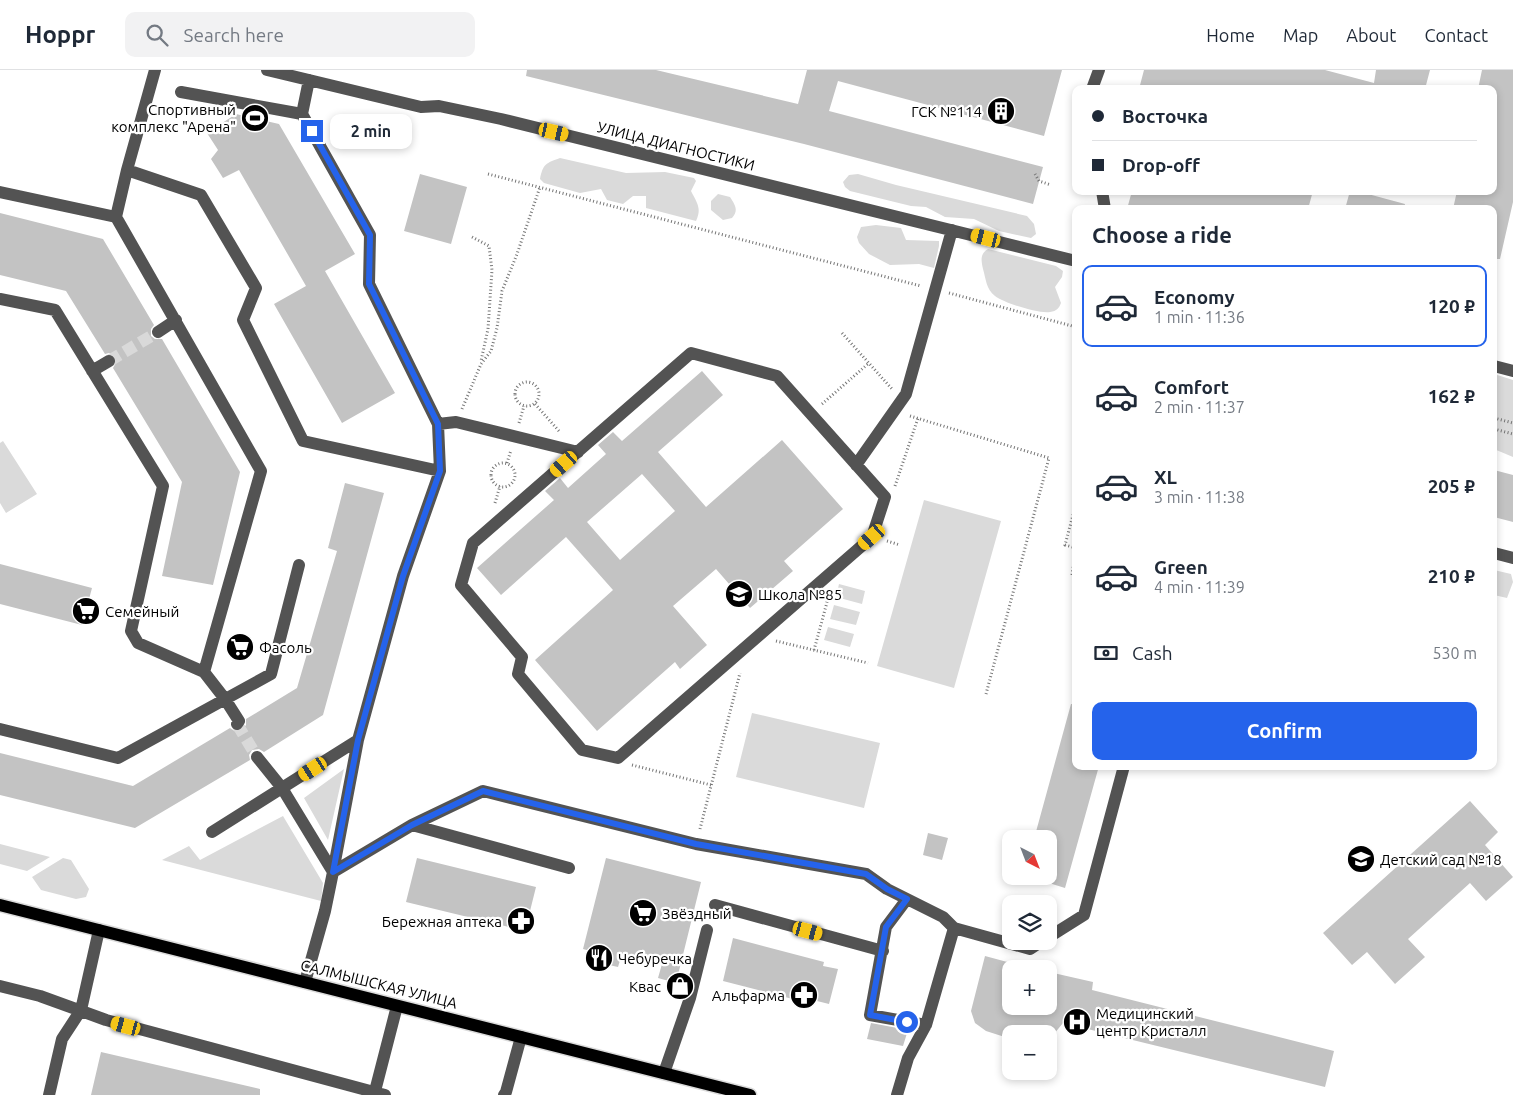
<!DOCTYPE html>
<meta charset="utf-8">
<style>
body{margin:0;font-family:Ubuntu,sans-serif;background:#f2f2f3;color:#1f2937;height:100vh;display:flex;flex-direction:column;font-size:19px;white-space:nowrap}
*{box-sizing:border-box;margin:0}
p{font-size:16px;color:#747a83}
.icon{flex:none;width:28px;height:28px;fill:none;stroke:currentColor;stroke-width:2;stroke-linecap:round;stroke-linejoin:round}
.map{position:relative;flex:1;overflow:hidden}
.drawer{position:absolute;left:1072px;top:135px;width:425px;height:565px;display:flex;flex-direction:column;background:#fff;border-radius:10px;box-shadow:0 2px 8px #0003}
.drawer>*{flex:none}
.hud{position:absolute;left:1072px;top:15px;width:425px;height:110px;border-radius:10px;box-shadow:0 2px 8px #0003;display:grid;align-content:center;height:110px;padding:0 20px;background:#fff}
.needle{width:32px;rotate:138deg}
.fabs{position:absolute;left:1002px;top:760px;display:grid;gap:10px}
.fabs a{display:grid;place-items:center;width:55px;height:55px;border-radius:10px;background:#fff;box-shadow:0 2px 8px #0003;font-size:25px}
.end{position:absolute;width:22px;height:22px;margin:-11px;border:6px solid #2563eb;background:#fff;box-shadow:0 0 0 2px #fff}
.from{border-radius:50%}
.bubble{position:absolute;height:35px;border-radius:10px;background:#fff;box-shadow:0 2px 8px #0003;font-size:16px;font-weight:600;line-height:35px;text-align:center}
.car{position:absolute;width:15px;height:30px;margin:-15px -8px;border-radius:6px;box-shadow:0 0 4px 1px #0007;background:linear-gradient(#f5c518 24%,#345 0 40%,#f5c518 0 76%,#345 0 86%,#f5c518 0)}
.hud b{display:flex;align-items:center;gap:18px;height:48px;font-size:19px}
.hud b+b{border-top:1px solid #e0e1e3}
.hud i{width:12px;height:12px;background:#1f2937}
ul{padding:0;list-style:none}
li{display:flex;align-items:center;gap:15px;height:82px;margin:0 10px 8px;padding:0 10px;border:2px solid transparent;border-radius:10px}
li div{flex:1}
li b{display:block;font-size:19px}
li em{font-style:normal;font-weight:600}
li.current{border-color:#2563eb}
li>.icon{width:45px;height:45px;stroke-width:1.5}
h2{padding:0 20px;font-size:22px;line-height:60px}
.pay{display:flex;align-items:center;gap:12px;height:55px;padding:0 20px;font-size:19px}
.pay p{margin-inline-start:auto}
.primary-button{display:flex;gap:10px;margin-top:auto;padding:10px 20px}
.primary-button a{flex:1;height:58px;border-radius:10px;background:#2563eb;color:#fff;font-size:20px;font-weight:600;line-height:58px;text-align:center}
header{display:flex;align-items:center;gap:30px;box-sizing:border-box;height:70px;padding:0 25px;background:#fff;border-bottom:1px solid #e0e1e3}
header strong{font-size:24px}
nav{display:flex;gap:28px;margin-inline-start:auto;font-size:18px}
.search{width:350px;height:45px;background:#f2f2f3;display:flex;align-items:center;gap:12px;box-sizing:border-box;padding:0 18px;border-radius:10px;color:#747a83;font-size:19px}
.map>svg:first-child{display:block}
</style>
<header>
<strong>Hoppr</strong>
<div class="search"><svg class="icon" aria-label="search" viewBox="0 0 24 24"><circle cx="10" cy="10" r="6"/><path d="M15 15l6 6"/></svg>Search here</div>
<nav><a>Home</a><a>Map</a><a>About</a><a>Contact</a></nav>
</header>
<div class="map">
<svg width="1513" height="1025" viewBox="0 0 1513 1025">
<rect width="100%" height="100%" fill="#fff"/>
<path fill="#dadada" d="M560,88l66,15 39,-1 29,6 2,3 -5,10c6,12 11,17 5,30l-50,-13v-12h-13l-10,8 -16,-4 -6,-11 -21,4 -36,-10 -4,-4c3,-15 6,-16 20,-21z
M858,104l38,11 131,31 7,8 2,10 -5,4 -32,-7 -25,-12 -29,-2 -19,-10 -15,-1 -61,-15 -5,-4 -2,-5 6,-7z
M718,124l12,3c5,8 9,13 2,21l-9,2 -12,-10v-9z
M876,155l25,3 5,12 33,1v5l-5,22 -15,-4 -29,1 -21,-11 -10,-11 -2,-6 4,-10z
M988,179l68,17 7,5 -1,6 -7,10 6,16c-2,5 -4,8 -11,9 -11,2 -46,-9 -55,-16 -9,-7 -9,-17 -12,-27 -2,-9 -3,-15 5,-20z
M1494,304l19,6v77l-19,-8z
M3,371l34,53 -31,19 -6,-10v-60z
M924,430l77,21 -47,167 -77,-22z
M1494,500l17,4 2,8 -6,16 -13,-3z
M839,514l26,7 -3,13 -26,-7z
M834,535l26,7 -4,13 -26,-6z
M828,557l26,7 -4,13 -26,-7z
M752,643l128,30 -16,65 -128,-31z
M344,699l-16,71 -24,-42z
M283,746l40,67 -2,18 -159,-41 27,-14 11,14z
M0,774l50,13 -23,14 -27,-7z
M63,788l8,2 18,29 -3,8 -10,2 -35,-9 -9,-13z"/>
<path fill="#c3c3c3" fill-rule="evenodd" d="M527,0h129l142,34 9,-34h255l-18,66 -206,-55 -9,30 214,56 -10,37 -229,-60 -278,-68z
M1144,0h181l49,13 2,-13h54l-5,19h-286z
M1482,0h31v132l-13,57h-6v-50h-41l4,-18h37v-102h-16z
M236,44l43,10 76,130 -30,17 70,122 -53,30 -68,-119 32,-18 -67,-116 -16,8 -12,-19 7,-9 -11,-17z
M420,104l47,13 -16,57 -47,-13z
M1132,121h181l-5,18h-181z
M1350,121h18v3l37,10 -1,5h-59z
M0,143l103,26 51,86 -3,4v7l4,3h7l78,133 -27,113 -51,-9 20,-94 -69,-114 4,-7 -1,-5 -7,-3 -4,1 -39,-63 -66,-16z
M702,301l21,24 -65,57 48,55 76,-67 61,69 -59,52 9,10 -43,37 -34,-39 -43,37 34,39 -27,24 -5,-7 -78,69 -62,-71 78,-70 -47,-53 -65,58 -24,-27 77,-68 -9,-9 15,-13 8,10 38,-34 -8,-9 15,-13 9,9zM642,404l33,37 -55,49 -33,-38z
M1494,400l19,5v47l-19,-5z
M345,413l39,10 -61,222 -59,37 -5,-3 -7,1 -3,5 1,5 -115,68 -135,-33v-42l133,33 97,-58 6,4 5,-1 5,-6v-6l51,-31 40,-137 -9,-3z
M0,494l92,24 -10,37 -82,-21z
M1071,634h5v62h23l-34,122 -16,-5v-44h-15z
M1470,731l28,31 -13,13 28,32 -27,24 -16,-18 -62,56 17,18 -30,27 -28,-32 -15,13 -29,-32z
M928,763l20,5 -6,22 -19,-5z
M417,788l119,29 -11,44 -119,-29z
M606,788l95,24 -25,101 -18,-5 4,-14 -40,-10 -4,13 -27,-6 3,-9 -11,-3z
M733,868l91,24 -1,4 15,3 -9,35 -16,-4 -1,4 -89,-23z
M985,886l26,7v43h38v-34l44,10 -1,8 242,61 -9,36 -262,-64 -9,11h-43v5l-25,-8 -11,-8 -4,-12z
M871,953l37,7 -5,16 -36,-7z
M101,982l159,37v6h-169z"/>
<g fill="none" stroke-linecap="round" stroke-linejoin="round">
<path stroke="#d9d9d9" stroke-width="12" stroke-dasharray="12 6" stroke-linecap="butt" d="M109,291l49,-29
M237,654l20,33"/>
<defs>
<path id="major" d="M0,835l750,190"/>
</defs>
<use href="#major" stroke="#dbdbdb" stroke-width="15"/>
<path stroke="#757575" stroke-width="3" stroke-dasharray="1 2.5" stroke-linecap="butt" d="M488,104l433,112
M1035,104l4,7 12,4
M472,167l17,9 3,24 -4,59 -7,32
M949,223l127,34
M842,263l50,56
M515 324a12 12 0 1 1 24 0a12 12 0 1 1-24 0Z
M535,334l24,27
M822,334l47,-41
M462,339l19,-45 10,-13 6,-23 5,-37 15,-37 23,-67
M910,346l139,42 -63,236
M1494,348l19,5
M519,353l5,-17
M1494,359l19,5
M491 405a12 12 0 1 1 24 0a12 12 0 1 1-24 0Z
M507,393l4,-13
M895,416l23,-68
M495,433l5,-17
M887,471l13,4
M1076,478l-11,-3 11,-41
M1072,505l4,-27
M1494,553l2,2
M776,571l92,22
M814,580l15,-55
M632,695l79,20
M700,759l40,-156"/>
<path stroke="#535353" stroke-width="12" d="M267,0l154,37 18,-1 62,13 575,142
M1092,19l7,-19
M181,22l121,22
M127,100l28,-100
M1102,121l3,18
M0,122l116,25 145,254 -57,201 21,27 14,22 -2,3
M116,147l11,-47 74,25 55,93 -13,32 60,121 137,30
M0,229l55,11 108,176 -32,145 7,12 66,29
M158,262l18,-12
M691,283l86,23 108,121 -13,40 -254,221 -36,-8 -64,-76 4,-17 -61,-72 12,-42z
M1494,296l19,5
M92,301l17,-10
M438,354l18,-2 122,30
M856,395l50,-71 46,-164
M1494,483l19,5
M0,659l118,29 153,-84 28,-109
M257,687l25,31 51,84 -8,39 -20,71
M412,755l157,43
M212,762l146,-92 45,-164 37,-105 -2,-47 -69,-140 1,-49 -68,-121 7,-34
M333,802l79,-47 71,-34 213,53 170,30 21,15 20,10
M333,802l25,-132
M715,835l168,46
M1049,867l35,-22 40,-149
M0,916l40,10 66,24 279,75
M926,955l-56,-10 16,-88 21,-28 36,18 11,11 76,21 12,-8
M664,1003l26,-75 17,-68
M49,1025l13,-56 19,-29 18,-80
M374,1025l23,-89
M504,1025l2,-3 15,-55
M897,1025l11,-37 18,-33 28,-97"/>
<use href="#major" stroke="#000" stroke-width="12"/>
</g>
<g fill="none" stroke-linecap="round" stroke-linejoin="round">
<path stroke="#2563eb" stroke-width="6" d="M312,61l58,104 -1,49 69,140 2,47 -37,105 -45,164 -25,132 79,-47 71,-34 213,53 170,30 21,15 20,10 -21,28 -16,88 37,7"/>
</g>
<defs>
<symbol id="building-disc" viewBox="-11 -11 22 22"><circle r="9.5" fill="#000" stroke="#fff"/><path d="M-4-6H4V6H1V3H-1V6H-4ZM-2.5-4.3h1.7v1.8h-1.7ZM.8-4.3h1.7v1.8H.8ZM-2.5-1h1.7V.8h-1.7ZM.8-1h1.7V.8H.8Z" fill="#fff"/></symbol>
<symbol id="stadium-disc" viewBox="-11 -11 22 22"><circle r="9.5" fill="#000" stroke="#fff"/><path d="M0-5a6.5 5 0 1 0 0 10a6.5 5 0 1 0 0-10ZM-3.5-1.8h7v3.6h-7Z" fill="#fff"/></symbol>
<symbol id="school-disc" viewBox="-11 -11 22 22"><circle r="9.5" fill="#000" stroke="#fff"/><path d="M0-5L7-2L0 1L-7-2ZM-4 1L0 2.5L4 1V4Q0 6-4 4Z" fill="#fff"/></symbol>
<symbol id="supermarket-disc" viewBox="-11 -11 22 22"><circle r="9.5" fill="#000" stroke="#fff"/><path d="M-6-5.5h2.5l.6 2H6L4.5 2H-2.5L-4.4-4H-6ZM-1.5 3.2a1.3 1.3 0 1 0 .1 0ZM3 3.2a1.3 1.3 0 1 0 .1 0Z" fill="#fff"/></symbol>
<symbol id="pharmacy-disc" viewBox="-11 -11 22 22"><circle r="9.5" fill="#000" stroke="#fff"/><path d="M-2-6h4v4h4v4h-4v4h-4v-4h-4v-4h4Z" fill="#fff"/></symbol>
<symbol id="restaurant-disc" viewBox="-11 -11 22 22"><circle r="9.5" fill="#000" stroke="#fff"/><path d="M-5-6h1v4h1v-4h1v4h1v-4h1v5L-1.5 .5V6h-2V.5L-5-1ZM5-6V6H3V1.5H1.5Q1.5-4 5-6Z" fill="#fff"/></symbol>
<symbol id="shop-disc" viewBox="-11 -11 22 22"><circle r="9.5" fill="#000" stroke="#fff"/><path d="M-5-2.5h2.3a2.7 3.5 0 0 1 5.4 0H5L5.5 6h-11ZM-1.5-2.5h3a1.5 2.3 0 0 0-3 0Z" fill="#fff"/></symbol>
<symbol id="hospital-disc" viewBox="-11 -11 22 22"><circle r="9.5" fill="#000" stroke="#fff"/><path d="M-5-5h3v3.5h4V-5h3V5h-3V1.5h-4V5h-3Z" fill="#fff"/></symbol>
</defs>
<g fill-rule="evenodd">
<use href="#building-disc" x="985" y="25" width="32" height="32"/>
<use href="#stadium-disc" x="239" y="32" width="32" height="32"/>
<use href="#school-disc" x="723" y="508" width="32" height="32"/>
<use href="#supermarket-disc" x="70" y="525" width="32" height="32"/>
<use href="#supermarket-disc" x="224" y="561" width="32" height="32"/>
<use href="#school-disc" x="1345" y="773" width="32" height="32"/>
<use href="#supermarket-disc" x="627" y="827" width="32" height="32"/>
<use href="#pharmacy-disc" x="505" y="835" width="32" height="32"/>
<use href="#restaurant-disc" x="583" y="872" width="32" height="32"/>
<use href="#shop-disc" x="664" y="900" width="32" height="32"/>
<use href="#pharmacy-disc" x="788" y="909" width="32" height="32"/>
<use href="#hospital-disc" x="1061" y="936" width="32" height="32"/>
</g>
<g text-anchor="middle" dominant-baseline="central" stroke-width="4.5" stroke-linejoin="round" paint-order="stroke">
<g font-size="15" fill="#000" stroke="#fff" text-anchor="start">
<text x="236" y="39" text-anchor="end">Спортивный<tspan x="236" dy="17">комплекс "Арена"</tspan></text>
<text x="982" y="41" text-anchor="end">ГСК №114</text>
<text x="758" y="524">Школа №85</text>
<text x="105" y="541">Семейный</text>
<text x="259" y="577">Фасоль</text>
<text x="1380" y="789">Детский сад №18</text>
<text x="662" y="843">Звёздный</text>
<text x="502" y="851" text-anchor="end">Бережная аптека</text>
<text x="618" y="888">Чебуречка</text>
<text x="661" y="916" text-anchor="end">Квас</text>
<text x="785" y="925" text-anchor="end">Альфарма</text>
<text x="1096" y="943">Медицинский<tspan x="1096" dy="17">центр Кристалл</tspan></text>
</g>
<g font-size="15" fill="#000" stroke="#fff">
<text transform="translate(676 76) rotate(14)">УЛИЦА ДИАГНОСТИКИ</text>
<text transform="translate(379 914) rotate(14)">САЛМЫШСКАЯ УЛИЦА</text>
</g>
</g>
</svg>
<div class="fabs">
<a><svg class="needle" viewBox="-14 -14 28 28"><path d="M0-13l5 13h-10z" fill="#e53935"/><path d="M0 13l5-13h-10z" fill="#747a83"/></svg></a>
<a><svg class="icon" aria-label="layers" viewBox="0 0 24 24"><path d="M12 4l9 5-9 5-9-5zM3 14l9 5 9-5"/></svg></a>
<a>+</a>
<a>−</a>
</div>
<i class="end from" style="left:907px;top:952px"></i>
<i class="end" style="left:312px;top:61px"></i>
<div class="bubble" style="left:330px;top:44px;width:82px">2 min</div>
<i class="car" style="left:554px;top:62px;rotate:103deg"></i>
<i class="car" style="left:986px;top:168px;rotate:284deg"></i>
<i class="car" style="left:564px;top:394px;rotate:229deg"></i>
<i class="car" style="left:872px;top:467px;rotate:229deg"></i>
<i class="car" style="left:313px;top:699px;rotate:238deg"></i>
<i class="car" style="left:808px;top:861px;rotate:105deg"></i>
<i class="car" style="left:126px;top:956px;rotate:285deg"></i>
<div class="hud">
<b><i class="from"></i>Восточка</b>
<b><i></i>Drop-off</b>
</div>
<section class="drawer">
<h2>Choose a ride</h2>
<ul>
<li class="current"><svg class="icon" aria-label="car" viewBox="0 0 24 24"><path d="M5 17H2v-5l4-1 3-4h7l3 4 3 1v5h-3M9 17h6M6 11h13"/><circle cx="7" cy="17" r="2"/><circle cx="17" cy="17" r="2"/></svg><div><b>Economy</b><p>1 min · 11:36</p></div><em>120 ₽</em></li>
<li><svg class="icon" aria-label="car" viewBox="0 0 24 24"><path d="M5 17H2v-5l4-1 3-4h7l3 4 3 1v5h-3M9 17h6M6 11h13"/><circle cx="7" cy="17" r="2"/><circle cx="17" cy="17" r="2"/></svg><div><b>Comfort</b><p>2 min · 11:37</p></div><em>162 ₽</em></li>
<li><svg class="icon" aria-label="car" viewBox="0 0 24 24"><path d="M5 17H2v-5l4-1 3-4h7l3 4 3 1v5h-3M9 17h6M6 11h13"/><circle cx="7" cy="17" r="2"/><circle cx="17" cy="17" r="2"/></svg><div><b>XL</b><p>3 min · 11:38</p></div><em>205 ₽</em></li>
<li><svg class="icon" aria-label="car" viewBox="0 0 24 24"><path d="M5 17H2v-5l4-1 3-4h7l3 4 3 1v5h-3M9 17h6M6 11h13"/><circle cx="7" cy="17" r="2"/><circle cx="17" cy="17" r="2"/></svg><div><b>Green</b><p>4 min · 11:39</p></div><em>210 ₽</em></li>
</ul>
<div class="pay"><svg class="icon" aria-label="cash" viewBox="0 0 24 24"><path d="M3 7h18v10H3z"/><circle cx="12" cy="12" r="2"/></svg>Cash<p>530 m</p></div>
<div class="primary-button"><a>Confirm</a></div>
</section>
</div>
